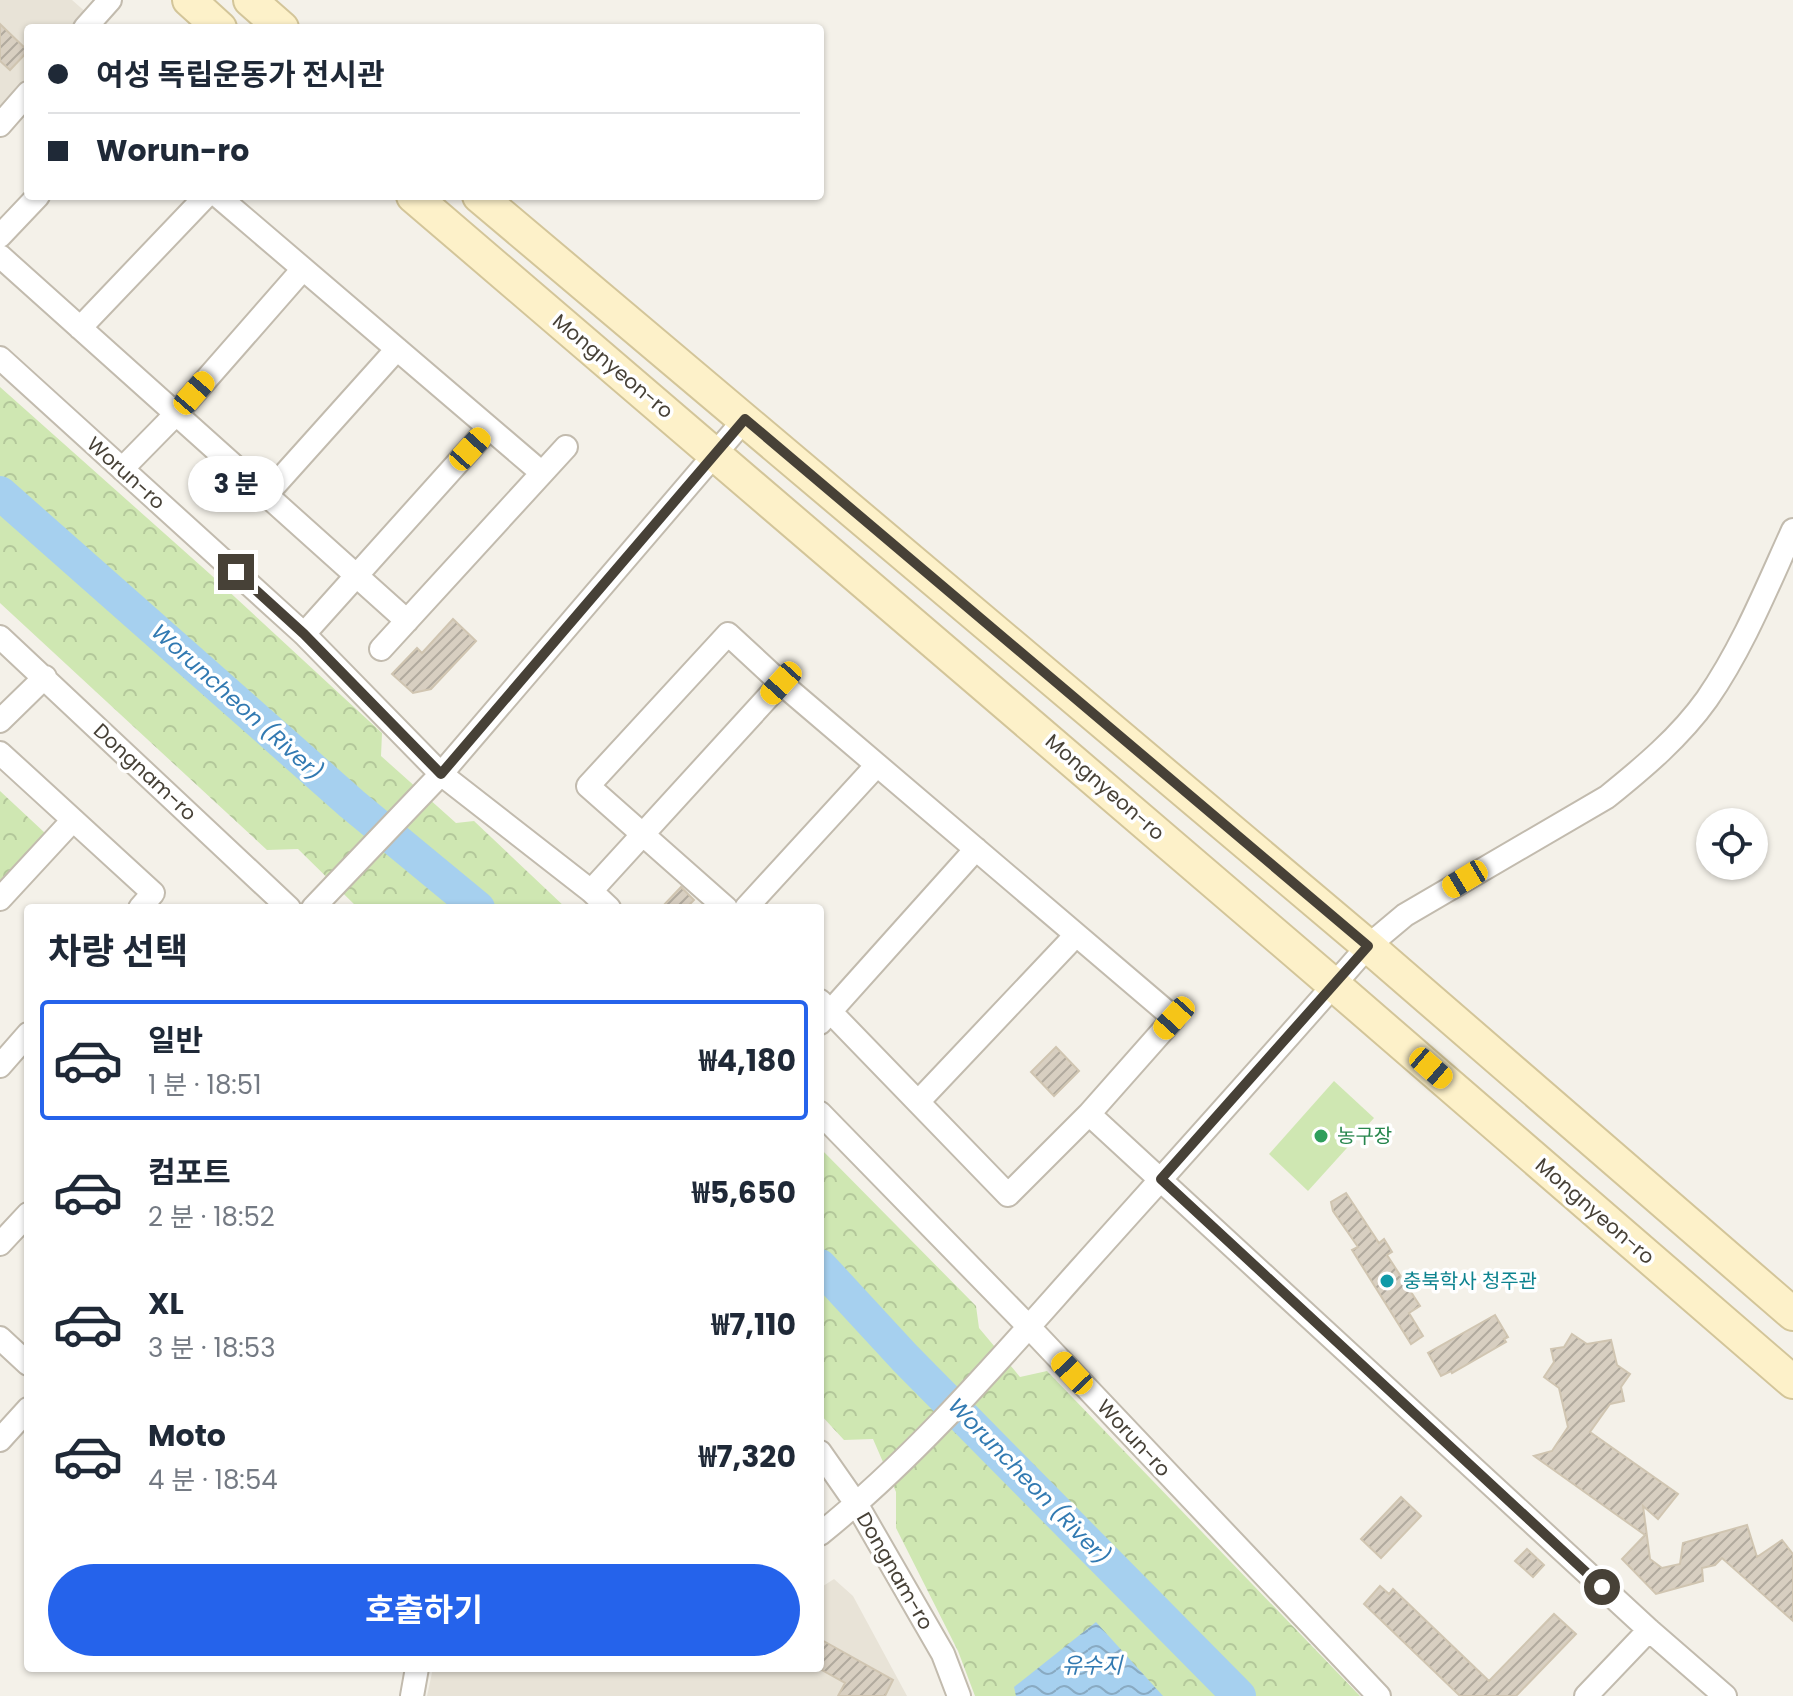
<!DOCTYPE html>
<html lang="ko">
<meta charset="utf-8">
<style>
body{margin:0;font-family:Poppins,"Noto Sans KR",sans-serif;background:#f2f2f3;color:#1f2937;height:100vh;display:flex;flex-direction:column;font-size:30px;white-space:nowrap}
*{box-sizing:border-box;margin:0}
p{font-size:26px;color:#747a83}
.icon{flex:none;width:44px;height:44px;fill:none;stroke:currentColor;stroke-width:2;stroke-linecap:round;stroke-linejoin:round}
.map{position:relative;flex:1;overflow:hidden}
.sheet{position:absolute;left:24px;top:904px;width:800px;height:768px;display:flex;flex-direction:column;background:#fff;border-radius:8px;box-shadow:0 2px 6px #0004}
.sheet>*{flex:none}
.hud{position:absolute;left:24px;top:24px;width:800px;height:176px;border-radius:8px;box-shadow:0 2px 6px #0004;display:grid;align-content:center;height:176px;padding:0 24px;background:#fff}
.tools{position:absolute;left:1696px;top:808px;display:grid;gap:16px}
.tools a{display:grid;place-items:center;width:72px;height:72px;border-radius:50%;background:#fff;box-shadow:0 2px 6px #0004;font-size:40px}
.end{position:absolute;width:36px;height:36px;margin:-18px;border:10px solid #474137;background:#fff;box-shadow:0 0 0 4px #fff}
.from{border-radius:50%}
.bubble{position:absolute;height:56px;border-radius:28px;background:#fff;box-shadow:0 2px 6px #0004;font-size:26px;font-weight:700;line-height:56px;text-align:center}
.car{position:absolute;width:24px;height:48px;margin:-24px -12px;border-radius:10px;box-shadow:0 0 6px 2px #0007;background:linear-gradient(#f5c518 24%,#345 0 40%,#f5c518 0 76%,#345 0 86%,#f5c518 0)}
.hud b{display:flex;align-items:center;gap:28px;height:76px;font-size:30px}
.hud b+b{border-top:2px solid #e0e1e3}
.hud i{width:20px;height:20px;background:#1f2937}
ul{padding:0;list-style:none}
li{display:flex;align-items:center;gap:24px;height:120px;margin:0 16px 12px;padding:0 8px;border:4px solid transparent;border-radius:8px}
li div{flex:1}
li b{display:block;font-size:30px}
li em{font-style:normal;font-weight:700}
li.current{border-color:#2563eb}
li>.icon{width:72px;height:72px;stroke-width:1.5}
h2{padding:0 24px;font-size:36px;line-height:96px}
.action{display:flex;gap:16px;margin-top:auto;padding:16px 24px}
.action a{flex:1;height:92px;border-radius:48px;background:#2563eb;color:#fff;font-size:32px;font-weight:700;line-height:92px;text-align:center}
.map>svg:first-child{display:block}
</style>
<div class="map">
<svg width="1793" height="1696" viewBox="0 0 1793 1696">
<defs>
<pattern id="park-crowns" width="20" height="18" patternUnits="userSpaceOnUse" patternTransform="scale(2)"><rect width="20" height="18" fill="#cfe7b2"/><path d="M2 6a3 3 0 1 1 6 0M12 15a3 3 0 1 1 6 0" fill="none" stroke="#b3c79a"/></pattern>
<pattern id="water-waves" width="16" height="10" patternUnits="userSpaceOnUse" patternTransform="scale(2)"><rect width="16" height="10" fill="#a6d0ef"/><path d="M0 5q4-4 8 0t8 0" fill="none" stroke="#89aac2"/></pattern>
<pattern id="building-hatch" width="6" height="6" patternUnits="userSpaceOnUse" patternTransform="scale(2)"><rect width="6" height="6" fill="#d8cfc1"/><path d="M-1 1l2-2M0 6l6-6M5 7l2-2" fill="none" stroke="#b1aa9e"/></pattern>
</defs>
<rect width="100%" height="100%" fill="#f4f1e9"/>
<path fill="#e8e3d7" d="M0,0h72l16,14 -13,14h-47v51l-28,31z
M834,1579l19,17 54,100h-480l6,-28h387v-80z"/>
<path fill="url(#park-crowns)" d="M0,387l210,187 172,159 -1,23 75,67 18,-2 92,87h-208l-60,-59 -31,1 -267,-247z
M0,791l45,42 -45,47z
M820,1148l156,158 3,22 41,49 27,-6 313,325h-385l-17,-45 -62,-123v-36l-23,-53 -29,1 -24,-26z"/>
<path fill="#cfe7b2" d="M1334,1081l40,37 -66,73 -39,-37z"/>
<path fill="url(#water-waves)" d="M1096,1622l67,74h-147l-2,-9z"/>
<g fill="none" stroke-linecap="round" stroke-linejoin="round">
<path stroke="#a6d0ef" stroke-width="34" d="M0,493l352,311 126,104
M820,1266l85,92 334,338"/>
</g>
<path fill="url(#building-hatch)" stroke="#d0c5b1" stroke-width="2" d="M0,24l28,27 -18,19 -10,-9z
M453,619l23,22 -45,48 -18,4 -21,-19 25,-26 5,5z
M681,887l13,13 -8,8h-25z
M1056,1047l23,24 -25,25 -23,-24z
M1346,1193l33,50 5,-4 8,13 -5,3 33,51 -11,7 14,23 -12,8 -59,-94 6,-3 -25,-36 -2,-9z
M1495,1315l13,22 -4,2 2,3 -54,31 -1,-2 -10,5 -13,-23z
M1572,1334l15,10 24,-4 6,25 13,9 -9,13 3,14 -14,3 -20,28 88,62 -20,25 -15,-13 7,53 12,9 18,-4 3,-21 64,-18 10,32 25,-17 11,14v67l-71,-63 -7,7 -13,3 1,13 -47,13 -34,-35 23,-24 -111,-79 18,-5 16,-24 -9,-39 -15,-11 10,-15 -3,-13 13,-2z
M1401,1497l20,19 -40,42 -20,-19z
M1527,1549l17,16 -11,12 -18,-16z
M1380,1586l9,8 4,-5 96,92 65,-67 22,20 -60,62h-56l-96,-92z
M820,1639l73,41 -8,16h-47l7,-13 -25,-14z"/>
<g fill="none" stroke-linecap="round" stroke-linejoin="round">
<defs>
<path id="street" d="M85,28l25,-28
M0,125l28,-32
M218,196l324,277
M0,236l38,-40
M0,256l407,365
M80,328l126,-132
M0,358l304,276 137,140 150,117 18,17
M122,469l54,-55 127,-145
M266,495l131,-146
M304,634l185,-206
M0,637l289,271
M381,649l185,-202
M0,721l45,-44
M0,753l153,140 -13,15
M591,891l190,-208 393,335 -85,96 560,516 76,66
M0,899l73,-79
M313,908l128,-134 304,-355
M726,908l-138,-122 140,-152 53,49
M746,908l131,-143
M820,1001l188,194 81,-81
M820,1023l156,-174
M0,1066l28,-32
M918,1102l158,-167
M820,1113l209,214 350,369
M0,1244l28,-30
M0,1338l28,26
M0,1440l28,-31
M820,1452l37,53 86,149 16,42
M820,1534c97,-78 179,-174 262,-267 96,-107 192,-213 286,-321l37,-31 202,-118c36,-29 73,-60 100,-98 36,-52 60,-112 86,-169
M412,1696l5,-28
M1586,1696l63,-66"/>
<path id="secondary" d="M189,0l31,28
M250,0l32,28
M413,196l921,789 459,397
M479,196l889,750 425,368"/>
</defs>
<use href="#street" stroke="#c2bbae" stroke-width="26"/>
<use href="#secondary" stroke="#d3c599" stroke-width="36"/>
<use href="#street" stroke="#fff" stroke-width="22"/>
<use href="#secondary" stroke="#fdf1c9" stroke-width="32"/>
</g>
<g fill="none" stroke-linecap="round" stroke-linejoin="round">
<path stroke="#474137" stroke-width="10" d="M236,572l68,62 137,140 304,-355 623,527 -207,233 441,408"/>
</g>
<circle fill="#2e9e5b" stroke="#fff" stroke-width="3" cx="1321" cy="1136" r="8"/>
<circle fill="#0f9aa8" stroke="#fff" stroke-width="3" cx="1387" cy="1281" r="8"/>
<g text-anchor="middle" dominant-baseline="central" stroke-width="7" stroke-linejoin="round" paint-order="stroke">
<g font-size="20" fill="#474137" stroke="#fff">
<text transform="translate(613 366) rotate(40)">Mongnyeon-ro</text>
<text transform="translate(126 473) rotate(42)">Worun-ro</text>
<text transform="translate(145 772) rotate(43)">Dongnam-ro</text>
<text transform="translate(1105 787) rotate(41)">Mongnyeon-ro</text>
<text transform="translate(1595 1211) rotate(41)">Mongnyeon-ro</text>
<text transform="translate(1134 1438) rotate(47)">Worun-ro</text>
<text transform="translate(895 1571) rotate(60)">Dongnam-ro</text>
</g>
<g font-size="20" fill="#27864d" stroke="#fff" text-anchor="start">
<text x="1337" y="1136">농구장</text>
</g>
<g font-size="20" fill="#0d838f" stroke="#fff" text-anchor="start">
<text x="1403" y="1281">충북학사 청주관</text>
</g>
<g font-size="22" font-style="italic" fill="#327ab2" stroke="#fff">
<text transform="translate(237 702) rotate(42)">Woruncheon (River)</text>
<text transform="translate(1029 1481) rotate(46)">Woruncheon (River)</text>
<text x="1092" y="1665">유수지</text>
</g>
</g>
</svg>
<div class="tools">
<a><svg class="icon" aria-label="locate" viewBox="0 0 24 24"><circle cx="12" cy="12" r="6"/><path d="M12 2v4M12 18v4M2 12h4M18 12h4"/></svg></a>
</div>
<i class="end from" style="left:1602px;top:1587px"></i>
<i class="end" style="left:236px;top:572px"></i>
<div class="bubble" style="left:188px;top:456px;width:96px">3 분</div>
<i class="car" style="left:194px;top:393px;rotate:41deg"></i>
<i class="car" style="left:470px;top:449px;rotate:42deg"></i>
<i class="car" style="left:781px;top:683px;rotate:222deg"></i>
<i class="car" style="left:1465px;top:879px;rotate:239deg"></i>
<i class="car" style="left:1174px;top:1018px;rotate:222deg"></i>
<i class="car" style="left:1431px;top:1068px;rotate:131deg"></i>
<i class="car" style="left:1072px;top:1373px;rotate:317deg"></i>
<div class="hud">
<b><i class="from"></i>여성 독립운동가 전시관</b>
<b><i></i>Worun-ro</b>
</div>
<section class="sheet">
<h2>차량 선택</h2>
<ul>
<li class="current"><svg class="icon" aria-label="car" viewBox="0 0 24 24"><path d="M5 17H2v-5l4-1 3-4h7l3 4 3 1v5h-3M9 17h6M6 11h13"/><circle cx="7" cy="17" r="2"/><circle cx="17" cy="17" r="2"/></svg><div><b>일반</b><p>1 분 · 18:51</p></div><em>₩4,180</em></li>
<li><svg class="icon" aria-label="car" viewBox="0 0 24 24"><path d="M5 17H2v-5l4-1 3-4h7l3 4 3 1v5h-3M9 17h6M6 11h13"/><circle cx="7" cy="17" r="2"/><circle cx="17" cy="17" r="2"/></svg><div><b>컴포트</b><p>2 분 · 18:52</p></div><em>₩5,650</em></li>
<li><svg class="icon" aria-label="car" viewBox="0 0 24 24"><path d="M5 17H2v-5l4-1 3-4h7l3 4 3 1v5h-3M9 17h6M6 11h13"/><circle cx="7" cy="17" r="2"/><circle cx="17" cy="17" r="2"/></svg><div><b>XL</b><p>3 분 · 18:53</p></div><em>₩7,110</em></li>
<li><svg class="icon" aria-label="car" viewBox="0 0 24 24"><path d="M5 17H2v-5l4-1 3-4h7l3 4 3 1v5h-3M9 17h6M6 11h13"/><circle cx="7" cy="17" r="2"/><circle cx="17" cy="17" r="2"/></svg><div><b>Moto</b><p>4 분 · 18:54</p></div><em>₩7,320</em></li>
</ul>
<div class="action"><a>호출하기</a></div>
</section>
</div>
